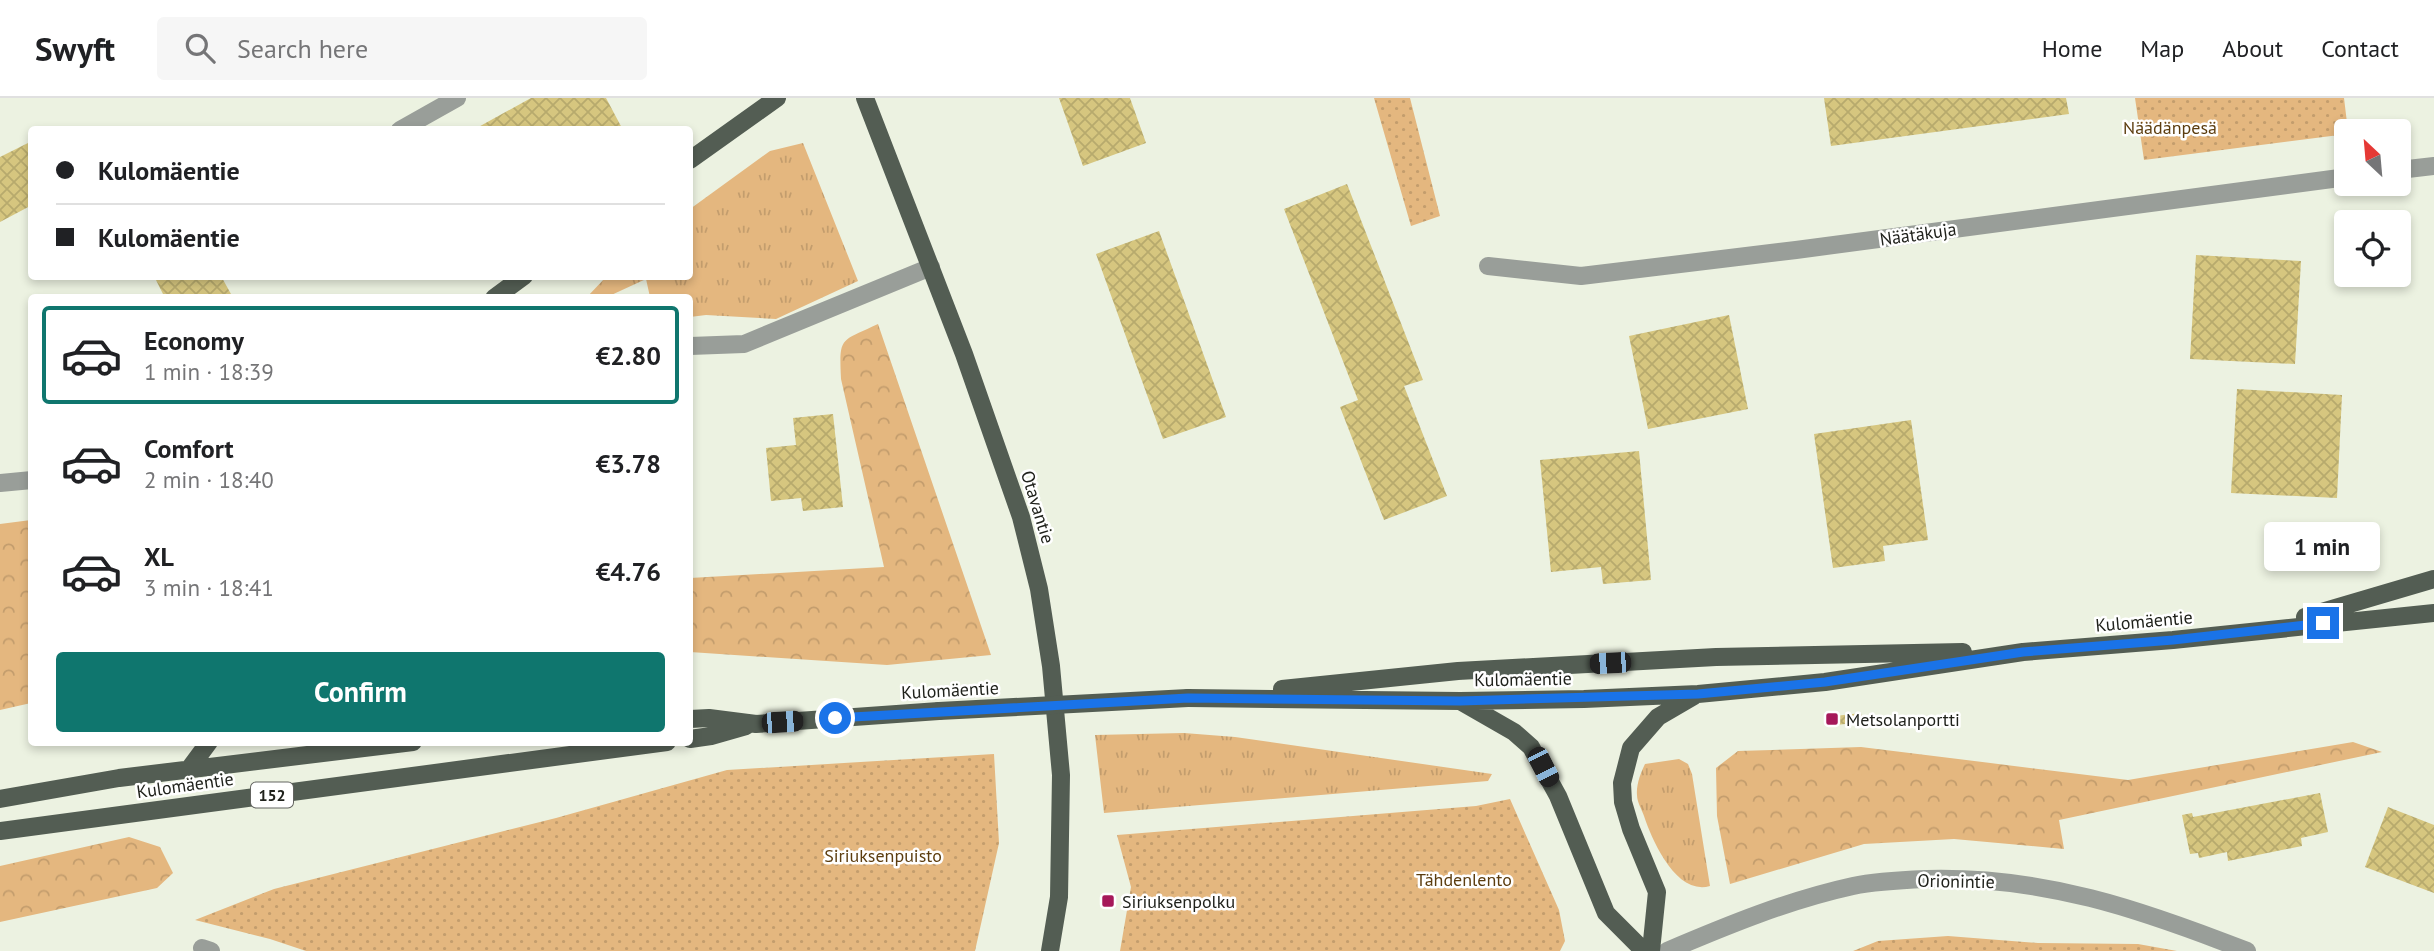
<!DOCTYPE html>
<meta charset="utf-8">
<style>
body{margin:0;font-family:"PT Sans",sans-serif;background:#f6f6f6;color:#202124;height:100vh;display:flex;flex-direction:column;font-size:26px;white-space:nowrap}
*{box-sizing:border-box;margin:0}
p{font-size:23px;color:#757577}
.icon{flex:none;width:38px;height:38px;fill:none;stroke:currentColor;stroke-width:2;stroke-linecap:round;stroke-linejoin:round}
.map{position:relative;flex:1;overflow:hidden}
.side{position:absolute;left:28px;top:196px;width:665px;height:452px;display:flex;flex-direction:column;background:#fff;border-radius:7px;box-shadow:0 4px 10px #0003}
.side>*{flex:none}
.hud{position:absolute;left:28px;top:28px;width:665px;height:154px;border-radius:7px;box-shadow:0 4px 10px #0003;display:grid;align-content:center;height:154px;padding:0 28px;background:#fff}
.needle{width:46px;rotate:334deg}
.tools{position:absolute;left:2334px;top:21px;display:grid;gap:14px}
.tools a{display:grid;place-items:center;width:77px;height:77px;border-radius:7px;background:#fff;box-shadow:0 4px 10px #0003;font-size:35px}
.end{position:absolute;width:32px;height:32px;margin:-16px;border:9px solid #1a73e8;background:#fff;box-shadow:0 0 0 4px #fff}
.from{border-radius:50%}
.bubble{position:absolute;height:49px;border-radius:7px;background:#fff;box-shadow:0 4px 10px #0003;font-size:23px;font-weight:700;line-height:49px;text-align:center}
.car{position:absolute;width:21px;height:42px;margin:-21px -10px;border-radius:9px;box-shadow:0 0 5px 2px #0007;background:linear-gradient(#222 24%,#8ab4d8 0 40%,#222 0 76%,#8ab4d8 0 86%,#222 0)}
.hud b{display:flex;align-items:center;gap:24px;height:66px;font-size:26px}
.hud b+b{border-top:2px solid #e0e0e0}
.hud i{width:18px;height:18px;background:#202124}
ul{padding:12px 0 0;list-style:none}
li{display:flex;align-items:center;gap:21px;height:98px;margin:0 14px 10px;padding:0 14px;border:4px solid transparent;border-radius:7px}
li div{flex:1}
li b{display:block;font-size:26px}
li em{font-style:normal;font-weight:700}
li.selected{border-color:#0f766e}
li>.icon{width:63px;height:63px;stroke-width:1.5}
.primary-button{display:flex;gap:14px;margin-top:auto;padding:14px 28px}
.primary-button a{flex:1;height:80px;border-radius:7px;background:#0f766e;color:#fff;font-size:28px;font-weight:700;line-height:80px;text-align:center}
header{display:flex;align-items:center;gap:42px;box-sizing:border-box;height:98px;padding:0 35px;background:#fff;border-bottom:2px solid #e0e0e0}
header strong{font-size:33px}
nav{display:flex;gap:38px;margin-inline-start:auto;font-size:24px}
.search{width:490px;height:63px;background:#f6f6f6;display:flex;align-items:center;gap:18px;box-sizing:border-box;padding:0 24px;border-radius:7px;color:#757577;font-size:26px}
.map>svg:first-child{display:block}
</style>
<header>
<strong>Swyft</strong>
<div class="search"><svg class="icon" aria-label="search" viewBox="0 0 24 24"><circle cx="10" cy="10" r="6"/><path d="M15 15l6 6"/></svg>Search here</div>
<nav><a>Home</a><a>Map</a><a>About</a><a>Contact</a></nav>
</header>
<div class="map">
<svg width="2434" height="853" viewBox="0 0 2434 853">
<defs>
<pattern id="grass-tufts" width="24" height="20" patternUnits="userSpaceOnUse" patternTransform="scale(1.75)"><rect width="24" height="20" fill="#e4b77f"/><path d="M3 7l-1-3M5 7V3M7 7l1-3M15 17l-1-3M17 17v-4M19 17l1-3" fill="none" stroke="#c39d6d"/></pattern>
<pattern id="forest-crowns" width="20" height="18" patternUnits="userSpaceOnUse" patternTransform="scale(1.75)"><rect width="20" height="18" fill="#e4b77f"/><path d="M2 6a3 3 0 1 1 6 0M12 15a3 3 0 1 1 6 0" fill="none" stroke="#c39d6d"/></pattern>
<pattern id="park-dots" width="8" height="8" patternUnits="userSpaceOnUse" patternTransform="scale(1.75)"><rect width="8" height="8" fill="#e4b77f"/><path d="M2 2h.1M6 6h.1" fill="none" stroke="#c39d6d" stroke-width="1.8" stroke-linecap="round"/></pattern>
<pattern id="building-cross-hatch" width="8" height="8" patternUnits="userSpaceOnUse" patternTransform="scale(1.75)"><rect width="8" height="8" fill="#d6c67f"/><path d="M0 0l8 8M0 8l8-8" fill="none" stroke="#b7aa6d"/></pattern>
</defs>
<rect width="100%" height="100%" fill="#ecf2e1"/>
<path fill="url(#grass-tufts)" d="M803,45l55,138 -82,38 -70,-4 -16,2v-19l-40,-1 -4,-18 -39,18h-20l19,-20 84,-1v-67l80,-58z
M1184,635l51,4 257,37 -4,7 -384,32 -9,-78z
M1679,661l9,5 4,10 18,112c-34,10 -58,-46 -66,-70 -2,-6 -7,-14 -7,-21 -1,-10 4,-23 8,-31z"/>
<path fill="url(#forest-crowns)" d="M878,226l113,331 -104,10 -197,-13v-74l194,-11 -43,-188c-2,-43 -1,-37 37,-55z
M31,422v183l-31,7v-186z
M2353,644l29,10 -323,68 5,29 -110,-10 -90,5 -134,40 -13,-68 -1,-48 22,-17 123,-4 267,33z
M129,739l31,10 13,26 -16,15 -157,34v-56z"/>
<path fill="url(#park-dots)" d="M1374,0h36l30,118 -29,10z
M2135,0h209l4,33 -1,3 -203,26z
M994,656l5,89 -24,108h-669l-36,-12 -75,-19 79,-31 282,-71 171,-48z
M1510,701l49,111 6,31 -5,10h-440l11,-64 -14,-52 359,-29z
M1948,838l90,7 100,1 39,7h-324l25,-10z"/>
<path fill="url(#building-cross-hatch)" d="M531,0h75l17,32h-150z
M1059,0h71l16,45 -63,23z
M1824,0h242l3,16 -238,32z
M32,43v64l-32,17v-65z
M1347,86l76,196 -19,6 43,110 -63,24 -44,-113 18,-7 -74,-191z
M1159,133l67,186 -63,22 -67,-185z
M2196,157l105,6 -6,103 -105,-5z
M154,178h67l10,18 -6,4h-60z
M1729,217l19,94 -100,20 -19,-93z
M2237,291l105,6 -5,103 -106,-5z
M833,316l10,93 -40,4 -2,-13 -30,3 -5,-53 30,-3 -3,-27z
M1911,322l17,120 -45,6 2,15 -52,7 -19,-134z
M1639,353l12,129 -48,4 -2,-17 -50,5 -11,-112z
M1861,615l2,9 -27,3 -1,-9z
M2320,695l8,39 -27,6 1,8 -74,15 -1,-9 -28,6 -1,-5 -8,1 -8,-39 10,-2 1,4z
M2388,709l46,18v68l-69,-26z"/>
<g fill="none" stroke-linecap="round" stroke-linejoin="round">
<path stroke="#999e99" stroke-width="18" d="M400,32l57,-32
M2399,72l35,-4
M1488,168l93,10 215,-26 551,-73
M690,248l54,-2 187,-77
M0,385l32,-3
M202,850l9,3
M1667,853c61,-26 122,-51 186,-65 24,-5 50,-6 74,-7 117,-3 213,30 320,72"/>
<path stroke="#535d53" stroke-width="18" d="M865,0l99,256 57,163 18,72 12,77 10,109 -2,122 -9,54
M690,62l87,-62
M494,200l30,-22
M2305,519l129,-38
M1282,591l176,-18 258,-14 247,-5
M1188,600l272,3 124,-2 114,-5 127,-12 198,-30 150,-12 261,-27
M1460,603l54,31 17,15 27,49 48,117 38,38
M690,621l19,-1 47,6 183,-13
M690,641l21,-3 35,-10
M189,671l20,-27
M0,701l119,-21 294,-36
M0,733l667,-89
M1651,853l6,-59 -26,-63 -8,-27 -1,-19 9,-35 27,-31 36,-21"/>
<path stroke="#535d53" stroke-width="18" d="M939,613l249,-13"/>
</g>
<g fill="none" stroke-linecap="round" stroke-linejoin="round">
<path stroke="#1a73e8" stroke-width="9" d="M835,620l353,-20 272,3 238,-7 127,-12 198,-30 150,-12 150,-17"/>
</g>
<g fill="#a6185a" stroke="#fff" stroke-width="2.5">
<rect x="1825" y="614" width="14" height="14" rx="3.5"/>
<rect x="1101" y="796" width="14" height="14" rx="3.5"/>
</g>
<g text-anchor="middle" dominant-baseline="central" stroke-width="5" stroke-linejoin="round" paint-order="stroke">
<rect fill="#fff" stroke="#636460" stroke-width="2" x="251" y="684.5" width="42" height="25" rx="5"/>
<g font-size="16" font-weight="bold" fill="#20221c">
<text x="272" y="697">152</text>
</g>
<g font-size="18" fill="#5c3d0f" stroke="#fff">
<text x="2170" y="29">Näädänpesä</text>
<text x="883" y="757">Siriuksenpuisto</text>
<text x="1464" y="781">Tähdenlento</text>
</g>
<g font-size="18" fill="#20221c" stroke="#fff">
<text transform="translate(1918 136) rotate(-8)">Näätäkuja</text>
<text transform="translate(1038 409) rotate(73)">Otavantie</text>
<text transform="translate(2144 523) rotate(-5)">Kulomäentie</text>
<text transform="translate(1523 581) rotate(-1)">Kulomäentie</text>
<text transform="translate(950 592) rotate(-3)">Kulomäentie</text>
<text transform="translate(185 687) rotate(-8)">Kulomäentie</text>
<text transform="translate(1956 783) rotate(1)">Orionintie</text>
</g>
<g font-size="18" fill="#20221c" stroke="#fff" text-anchor="start">
<text x="1846" y="621">Metsolanportti</text>
<text x="1122" y="803">Siriuksenpolku</text>
</g>
</g>
</svg>
<div class="tools">
<a><svg class="needle" viewBox="-14 -14 28 28"><path d="M0-13l5 13h-10z" fill="#e53935"/><path d="M0 13l5-13h-10z" fill="#757577"/></svg></a>
<a><svg class="icon" aria-label="locate" viewBox="0 0 24 24"><circle cx="12" cy="12" r="6"/><path d="M12 2v4M12 18v4M2 12h4M18 12h4"/></svg></a>
</div>
<i class="end from" style="left:835px;top:620px"></i>
<i class="end" style="left:2323px;top:525px"></i>
<div class="bubble" style="left:2264px;top:424px;width:116px">1 min</div>
<i class="car" style="left:1610px;top:565px;rotate:267deg"></i>
<i class="car" style="left:782px;top:624px;rotate:86deg"></i>
<i class="car" style="left:1543px;top:669px;rotate:153deg"></i>
<div class="hud">
<b><i class="from"></i>Kulomäentie</b>
<b><i></i>Kulomäentie</b>
</div>
<section class="side">
<ul>
<li class="selected"><svg class="icon" aria-label="car" viewBox="0 0 24 24"><path d="M5 17H2v-5l4-1 3-4h7l3 4 3 1v5h-3M9 17h6M6 11h13"/><circle cx="7" cy="17" r="2"/><circle cx="17" cy="17" r="2"/></svg><div><b>Economy</b><p>1 min · 18:39</p></div><em>€2.80</em></li>
<li><svg class="icon" aria-label="car" viewBox="0 0 24 24"><path d="M5 17H2v-5l4-1 3-4h7l3 4 3 1v5h-3M9 17h6M6 11h13"/><circle cx="7" cy="17" r="2"/><circle cx="17" cy="17" r="2"/></svg><div><b>Comfort</b><p>2 min · 18:40</p></div><em>€3.78</em></li>
<li><svg class="icon" aria-label="car" viewBox="0 0 24 24"><path d="M5 17H2v-5l4-1 3-4h7l3 4 3 1v5h-3M9 17h6M6 11h13"/><circle cx="7" cy="17" r="2"/><circle cx="17" cy="17" r="2"/></svg><div><b>XL</b><p>3 min · 18:41</p></div><em>€4.76</em></li>
</ul>
<div class="primary-button"><a>Confirm</a></div>
</section>
</div>
